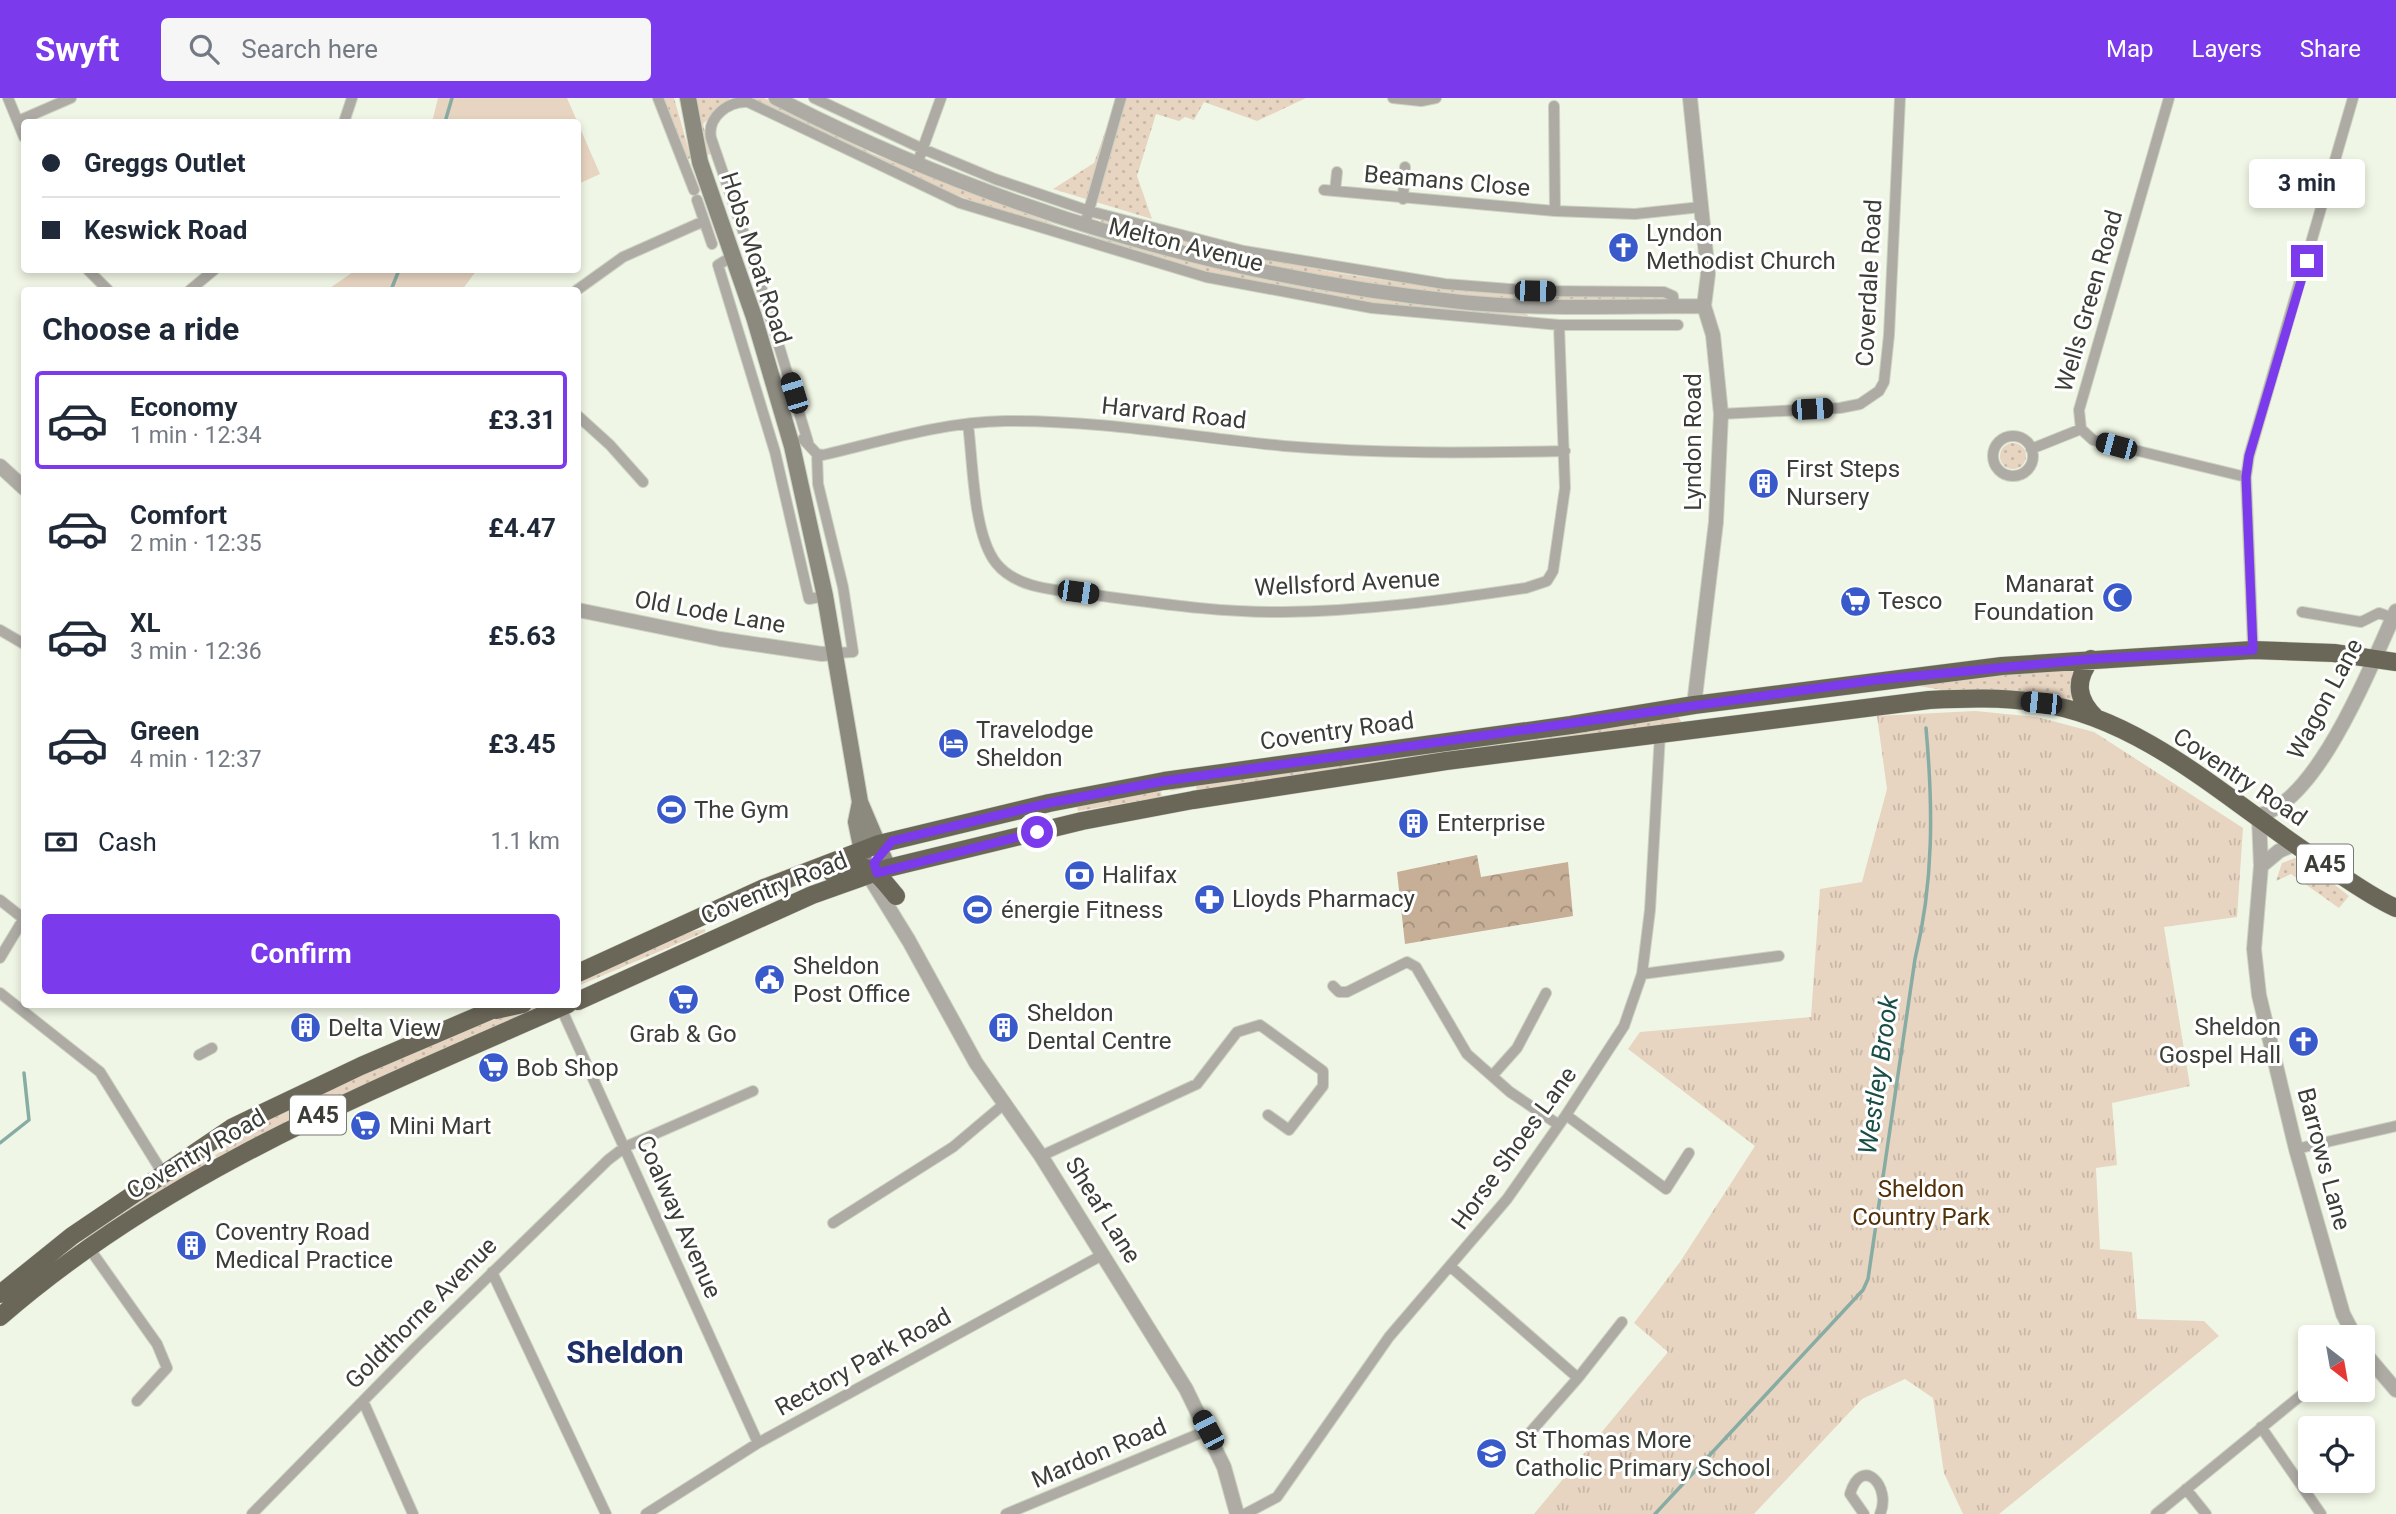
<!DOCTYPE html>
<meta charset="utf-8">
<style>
body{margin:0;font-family:Roboto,sans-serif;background:#f6f6f7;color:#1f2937;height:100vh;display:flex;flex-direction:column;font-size:26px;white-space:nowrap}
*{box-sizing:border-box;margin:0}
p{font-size:23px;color:#747a83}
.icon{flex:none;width:38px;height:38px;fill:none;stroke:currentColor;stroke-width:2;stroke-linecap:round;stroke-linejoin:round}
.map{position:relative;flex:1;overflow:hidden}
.side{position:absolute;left:21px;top:189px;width:560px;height:721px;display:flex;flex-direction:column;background:#fff;border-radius:7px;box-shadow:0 4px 10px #0003}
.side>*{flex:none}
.top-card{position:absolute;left:21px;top:21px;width:560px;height:154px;border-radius:7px;box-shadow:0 4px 10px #0003;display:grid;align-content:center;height:154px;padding:0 21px;background:#fff}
.needle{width:46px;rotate:149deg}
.tools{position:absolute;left:2298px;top:1227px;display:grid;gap:14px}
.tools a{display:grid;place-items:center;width:77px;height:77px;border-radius:7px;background:#fff;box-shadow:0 4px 10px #0003;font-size:35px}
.end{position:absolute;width:32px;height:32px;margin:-16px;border:9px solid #7c3aed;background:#fff;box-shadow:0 0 0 4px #fff}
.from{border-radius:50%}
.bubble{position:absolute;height:49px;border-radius:7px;background:#fff;box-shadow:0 4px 10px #0003;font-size:23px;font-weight:700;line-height:49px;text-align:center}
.car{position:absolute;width:21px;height:42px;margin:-21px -10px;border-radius:9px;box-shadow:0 0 5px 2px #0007;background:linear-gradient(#222 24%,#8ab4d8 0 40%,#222 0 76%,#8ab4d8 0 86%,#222 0)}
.top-card b{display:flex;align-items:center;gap:24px;height:66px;font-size:26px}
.top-card b+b{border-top:2px solid #e0e1e3}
.top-card i{width:18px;height:18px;background:#1f2937}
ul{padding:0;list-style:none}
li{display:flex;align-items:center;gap:21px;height:98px;margin:0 14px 10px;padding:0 7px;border:4px solid transparent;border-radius:7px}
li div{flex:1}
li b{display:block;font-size:26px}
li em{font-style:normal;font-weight:700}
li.current{border-color:#7c3aed}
li>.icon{width:63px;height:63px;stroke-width:1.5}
h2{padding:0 21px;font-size:32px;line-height:84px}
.pay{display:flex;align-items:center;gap:18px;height:77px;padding:0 21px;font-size:26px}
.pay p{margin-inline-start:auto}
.action{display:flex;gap:14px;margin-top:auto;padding:14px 21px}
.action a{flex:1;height:80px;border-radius:7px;background:#7c3aed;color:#fff;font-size:28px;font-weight:700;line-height:80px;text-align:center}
header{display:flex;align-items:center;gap:42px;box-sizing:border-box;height:98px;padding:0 35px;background:#7c3aed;color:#fff}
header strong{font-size:33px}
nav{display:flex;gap:38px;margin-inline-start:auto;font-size:24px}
.search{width:490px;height:63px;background:#f6f6f7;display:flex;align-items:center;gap:18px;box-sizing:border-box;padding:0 24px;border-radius:7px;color:#747a83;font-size:26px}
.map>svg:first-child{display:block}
</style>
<header>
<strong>Swyft</strong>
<div class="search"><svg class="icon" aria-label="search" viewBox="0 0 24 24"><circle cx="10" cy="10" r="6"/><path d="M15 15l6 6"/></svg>Search here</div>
<nav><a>Map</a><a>Layers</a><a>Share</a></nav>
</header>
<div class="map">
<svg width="2396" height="1416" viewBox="0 0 2396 1416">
<defs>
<pattern id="grass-dots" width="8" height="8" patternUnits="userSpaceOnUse" patternTransform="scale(1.75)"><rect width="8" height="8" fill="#e7d4c1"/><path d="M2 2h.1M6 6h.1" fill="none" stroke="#c7b7a6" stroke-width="1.8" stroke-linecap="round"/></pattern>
<pattern id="forest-crowns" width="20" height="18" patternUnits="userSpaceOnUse" patternTransform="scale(1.75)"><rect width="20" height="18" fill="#c6ae97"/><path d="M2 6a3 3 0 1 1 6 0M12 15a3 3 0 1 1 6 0" fill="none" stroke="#a28f7c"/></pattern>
<pattern id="park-tufts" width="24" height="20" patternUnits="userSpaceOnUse" patternTransform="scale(1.75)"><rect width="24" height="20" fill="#e7d4c1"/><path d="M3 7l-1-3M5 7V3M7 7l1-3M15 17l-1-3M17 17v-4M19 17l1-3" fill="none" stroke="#c7b7a6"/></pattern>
</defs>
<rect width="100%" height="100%" fill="#f0f6e5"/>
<path fill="url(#grass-dots)" d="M662,0h12l17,60 -5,2z
M697,0h33l-27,26 8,30 -4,1 -11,-47z
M751,0h13l109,56 198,77 195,48 260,33 2,4 -147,-10 -166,-32 -167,-46 -116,-42z
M1117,0h189l-49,23 -53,-19 -10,18 -9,-3 -6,4 -23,-7 -19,62 15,43 -99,-30 41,-26z
M1101,121c117,29 235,60 356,69 68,5 136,5 203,7l5,3 -1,3c-55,0 -110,1 -165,-2 -136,-7 -268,-40 -398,-74z
M2000 358a13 13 0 1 1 26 0a13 13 0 1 1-26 0Z
M2069,570l4,4 -1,27 -5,3 -67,-12h-58l-29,-5 -46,1z
M1676,616l8,11 -487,68 -1,-7 -25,5 -1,-3z
M1160,691l2,7 24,-3 -108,18 -2,-8z
M2295,760l16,8 38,30 -10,12 -48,-34 -15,7 6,-18z
M705,831v3l-127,54v-8l102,-45z
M549,907l-264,117 -68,37 -2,-4 12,-7 -4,-7c82,-46 171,-85 260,-117 22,-8 42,-19 66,-19z
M203,1060l4,5 -123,80 -5,-6z"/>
<path fill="url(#forest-crowns)" d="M1477,757l4,22 87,-15 5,54 -168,28 -8,-72z"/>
<path fill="url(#park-tufts)" d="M1975,613l62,6 57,15 149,96 -6,89 -73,10 26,159 -78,17 5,62 -21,3 4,81 32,3 5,67 67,2 15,15 -220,178h-36l-19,-41 -11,-75 -28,-19 -43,20 -108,115h-220l134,-162 -34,-29 46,-61 75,-116 -127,-97 12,-17 171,-15 9,-128 42,-7 25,-93 -10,-73z"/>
<path fill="#e7d4c1" d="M438,0h129l33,76 -22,10v-62h-146z
M356,172h121l-15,20h-135z"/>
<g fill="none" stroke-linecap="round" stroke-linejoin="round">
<path stroke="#87aca4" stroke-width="3.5" d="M445,24l7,-24
M391,192l8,-20
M0,1045l29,-23 -5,-47
M1655,1416l208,-224 5,-11 47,-320c19,-77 18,-153 11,-231"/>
<defs>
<path id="minor" d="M8,0l16,39
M658,0l36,92
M814,0l109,51 72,30 94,32 155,40 201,33 90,7 129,1 9,4 1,10
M1393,0l28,3 15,-3
M2169,0l-90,312 2,19 12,11 153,37
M1554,8l1,105
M18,23l53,-23
M344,24l8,-24
M920,58l21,-58
M1324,92l231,21 80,3 66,-7
M1335,93l2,-19
M1403,101l2,-32
M697,102l15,44
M1087,119l34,-119
M733,158l-15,9 57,187 34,147 16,-3
M88,172l20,20
M190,192l24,-20
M577,192l46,-33 81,-36
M1721,316l119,-6 20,-4 19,-13 5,-9 5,-47 11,-237
M578,318l32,29 33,37
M968,326c5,38 5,110 28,139 22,28 67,27 98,32 62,8 127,18 190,17 81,-1 162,-12 242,-24l21,-7 6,-10 12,-83 -6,-163
M1993 358a20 20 0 1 1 40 0a20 20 0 1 1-40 0Z
M803,341l14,15 6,1c60,-14 120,-33 182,-34 94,-1 186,16 279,25 94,8 187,7 281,5
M808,344l-55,-182 -42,-122c-4,-21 17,-37 37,-36l212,101 246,74 166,31 187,17h119
M2031,351l50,-20
M817,356l1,30 25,103 10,65 -18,1
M2302,514l59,10 18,-9 14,5
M0,532l24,14
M2253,552l-7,-173 3,-21 104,-358
M0,802l24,19
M0,860l24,-40
M1642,876l137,-18
M1333,888l6,6h8l60,-30 9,5 51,87 43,38 49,33
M0,895l100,79 62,100
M561,910l197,435
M199,957l13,-7
M1492,978l25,-28 29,-55
M1566,1017l100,74 23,-36
M2296,1051l100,-23
M1041,1058l156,-72 40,-52 23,-7 63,46v15l-34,44 -21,-15
M833,1125l120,-76 51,-43
M89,1150l68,96 10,24 -30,33
M1451,1169l127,111 -51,58
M492,1174l114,242
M1578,1280l44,-56
M363,1303l50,113
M2261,1329l60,87
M2186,1391l20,25
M252,1416l164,-167 192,-187 17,-13 128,-56
M646,1416l112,-71 346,-189
M1006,1416l202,-84
M1245,1416l32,-17 112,-160 118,-138 59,-84 58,-89 18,-52 8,-64 10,-176
M1864,1416l-14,-20c12,-40 42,-7 30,20
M2156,1416l154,-126"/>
<path id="tertiary" d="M776,0c216,111 442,179 685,204 80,8 162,4 243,4
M1690,0l18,176 -4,32 9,29 8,79 -5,108 -22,183
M0,368l24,22
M578,512l142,29 102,15 13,-1
M2255,718c62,-9 116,-152 141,-205
M2259,720l2,48 -7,83 5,46 37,154 47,165 12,23
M2261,768l18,-15 16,-7
M869,778l40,65 67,122 65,93 145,233 38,78 13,47
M2362,1252l34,40"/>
<path id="secondary" d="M688,0l12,64 54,155 38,129 33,150 35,206 28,66
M860,704l-4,20 8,39"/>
<path id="trunk" d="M2091,561c-17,22 -14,41 5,59
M832,775c36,-13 41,-5 64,23
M578,875l186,-85 115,-44 170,-41 115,-22 407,-56 123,-20 308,-39 251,-16 81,3 62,9
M578,903l234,-106 76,-27 194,-47 111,-21 253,-39 483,-61c37,-2 74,-3 111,3 104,16 190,99 275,155 27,17 52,37 81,50
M496,912l27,-6
M0,1196l72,-58 161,-109 128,-61 145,-62
M0,1219c168,-146 367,-224 568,-313"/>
</defs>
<use href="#minor" stroke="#ccd1c2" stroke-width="12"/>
<use href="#tertiary" stroke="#ccd1c2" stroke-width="16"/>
<use href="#secondary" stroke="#ccd1c2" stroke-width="18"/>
<use href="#trunk" stroke="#ccd1c2" stroke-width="19"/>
<use href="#minor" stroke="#adaba4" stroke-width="10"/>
<use href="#tertiary" stroke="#adaba4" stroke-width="14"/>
<use href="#secondary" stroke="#8c897f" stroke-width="16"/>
<use href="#trunk" stroke="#6a6658" stroke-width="18"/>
</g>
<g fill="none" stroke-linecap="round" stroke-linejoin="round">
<path stroke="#7c3aed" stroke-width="9" d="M1037,734l-160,41 -3,-10 18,-22 157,-38 115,-22 711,-101 216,-21 162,-9 -7,-173 3,-21 58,-195"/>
</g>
<defs>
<symbol id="church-disc" viewBox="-11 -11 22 22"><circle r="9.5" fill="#385acb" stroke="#fff"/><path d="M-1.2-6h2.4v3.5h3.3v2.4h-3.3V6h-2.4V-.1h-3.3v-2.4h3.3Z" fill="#fff"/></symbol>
<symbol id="building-disc" viewBox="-11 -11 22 22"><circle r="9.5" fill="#385acb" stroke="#fff"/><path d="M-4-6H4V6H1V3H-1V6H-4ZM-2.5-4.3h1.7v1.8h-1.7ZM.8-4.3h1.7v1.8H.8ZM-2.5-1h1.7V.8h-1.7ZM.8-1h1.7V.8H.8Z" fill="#fff"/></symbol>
<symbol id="mosque-disc" viewBox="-11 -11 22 22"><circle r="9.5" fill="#385acb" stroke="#fff"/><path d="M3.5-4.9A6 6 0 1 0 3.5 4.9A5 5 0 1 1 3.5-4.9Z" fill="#fff"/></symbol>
<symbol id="supermarket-disc" viewBox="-11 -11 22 22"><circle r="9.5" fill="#385acb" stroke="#fff"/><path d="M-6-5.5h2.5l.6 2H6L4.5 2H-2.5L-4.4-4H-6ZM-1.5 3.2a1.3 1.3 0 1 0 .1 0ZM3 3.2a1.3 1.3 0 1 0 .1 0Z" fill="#fff"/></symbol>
<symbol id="hotel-disc" viewBox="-11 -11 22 22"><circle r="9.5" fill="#385acb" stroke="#fff"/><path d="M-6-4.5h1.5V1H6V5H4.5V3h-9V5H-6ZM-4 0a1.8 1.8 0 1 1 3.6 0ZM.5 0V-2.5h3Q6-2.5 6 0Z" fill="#fff"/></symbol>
<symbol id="stadium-disc" viewBox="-11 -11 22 22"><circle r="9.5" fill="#385acb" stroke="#fff"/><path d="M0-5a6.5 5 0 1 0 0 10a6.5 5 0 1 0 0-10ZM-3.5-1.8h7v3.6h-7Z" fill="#fff"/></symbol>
<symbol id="bank-disc" viewBox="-11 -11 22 22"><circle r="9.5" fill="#385acb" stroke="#fff"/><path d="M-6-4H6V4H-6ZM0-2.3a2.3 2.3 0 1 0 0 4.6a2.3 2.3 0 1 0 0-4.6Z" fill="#fff"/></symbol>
<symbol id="pharmacy-disc" viewBox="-11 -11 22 22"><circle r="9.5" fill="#385acb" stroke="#fff"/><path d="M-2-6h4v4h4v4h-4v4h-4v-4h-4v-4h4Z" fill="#fff"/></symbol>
<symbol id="civic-disc" viewBox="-11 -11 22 22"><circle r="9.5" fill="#385acb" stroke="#fff"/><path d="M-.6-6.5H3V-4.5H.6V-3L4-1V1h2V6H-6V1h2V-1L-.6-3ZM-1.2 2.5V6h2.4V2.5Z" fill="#fff"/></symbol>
<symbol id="school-disc" viewBox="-11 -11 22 22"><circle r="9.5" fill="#385acb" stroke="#fff"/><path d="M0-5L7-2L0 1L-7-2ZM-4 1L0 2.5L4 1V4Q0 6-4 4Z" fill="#fff"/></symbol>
</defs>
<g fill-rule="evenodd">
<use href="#church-disc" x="1606" y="132" width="35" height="35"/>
<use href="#building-disc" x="1746" y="368" width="35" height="35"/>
<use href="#mosque-disc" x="2100" y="482" width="35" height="35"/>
<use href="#supermarket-disc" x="1838" y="486" width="35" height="35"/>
<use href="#hotel-disc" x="936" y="628" width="35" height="35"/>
<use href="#stadium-disc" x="654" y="694" width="35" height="35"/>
<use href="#building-disc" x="1396" y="708" width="35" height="35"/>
<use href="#bank-disc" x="1062" y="760" width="35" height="35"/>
<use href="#pharmacy-disc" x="1192" y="784" width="35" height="35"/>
<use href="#stadium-disc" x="960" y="794" width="35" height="35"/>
<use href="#civic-disc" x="752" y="864" width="35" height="35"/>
<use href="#supermarket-disc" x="666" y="884" width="35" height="35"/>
<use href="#building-disc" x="986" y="912" width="35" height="35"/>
<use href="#building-disc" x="288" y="912" width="35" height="35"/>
<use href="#church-disc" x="2286" y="926" width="35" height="35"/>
<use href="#supermarket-disc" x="476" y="952" width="35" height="35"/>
<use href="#supermarket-disc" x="348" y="1010" width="35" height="35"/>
<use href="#building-disc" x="174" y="1130" width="35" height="35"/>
<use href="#school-disc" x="1474" y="1338" width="35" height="35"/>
</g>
<g text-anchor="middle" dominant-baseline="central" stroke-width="6" stroke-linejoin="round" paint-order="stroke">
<g fill="#fff" stroke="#767873" stroke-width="2">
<rect x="2297" y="746.5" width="56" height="39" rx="5"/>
<rect x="290" y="997.5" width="56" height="39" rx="5"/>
</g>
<g font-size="23" font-weight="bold" fill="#3b3e37">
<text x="2325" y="766">A45</text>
<text x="318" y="1017">A45</text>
</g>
<g font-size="24" fill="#3b3e37" stroke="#fff">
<text transform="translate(1447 83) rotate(5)">Beamans Close</text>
<text transform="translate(1186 147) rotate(14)">Melton Avenue</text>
<text transform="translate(756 160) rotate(72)">Hobs Moat Road</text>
<text transform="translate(1869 185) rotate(-87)">Coverdale Road</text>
<text transform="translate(2089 203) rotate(-74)">Wells Green Road</text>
<text transform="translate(1174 315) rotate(6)">Harvard Road</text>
<text transform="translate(1693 344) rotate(-90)">Lyndon Road</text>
<text transform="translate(1347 485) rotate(-3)">Wellsford Avenue</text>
<text transform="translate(710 514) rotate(10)">Old Lode Lane</text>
<text transform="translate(2325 601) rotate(-62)">Wagon Lane</text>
<text transform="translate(1337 633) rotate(-8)">Coventry Road</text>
<text transform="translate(2240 679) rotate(34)">Coventry Road</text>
<text transform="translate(774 790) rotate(-22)">Coventry Road</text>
<text transform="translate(1514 1050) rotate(-54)">Horse Shoes Lane</text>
<text transform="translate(196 1056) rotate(-30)">Coventry Road</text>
<text transform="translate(2324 1061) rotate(75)">Barrows Lane</text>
<text transform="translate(1103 1112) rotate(58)">Sheaf Lane</text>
<text transform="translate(679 1119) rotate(66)">Coalway Avenue</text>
<text transform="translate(421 1215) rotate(-45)">Goldthorne Avenue</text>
<text transform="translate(863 1264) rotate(-29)">Rectory Park Road</text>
<text transform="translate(1099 1355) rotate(-23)">Mardon Road</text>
</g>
<g font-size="24" fill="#3b3e37" stroke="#fff" text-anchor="start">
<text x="1646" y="135">Lyndon<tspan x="1646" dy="28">Methodist Church</tspan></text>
<text x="1786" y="371">First Steps<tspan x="1786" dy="28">Nursery</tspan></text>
<text x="2094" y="486" text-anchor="end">Manarat<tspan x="2094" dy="28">Foundation</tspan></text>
<text x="1878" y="503">Tesco</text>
<text x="976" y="632">Travelodge<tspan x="976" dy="28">Sheldon</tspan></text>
<text x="694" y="712">The Gym</text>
<text x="1437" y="725">Enterprise</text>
<text x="1102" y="777">Halifax</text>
<text x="1232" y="801">Lloyds Pharmacy</text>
<text x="1001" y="812">énergie Fitness</text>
<text x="793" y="868">Sheldon<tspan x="793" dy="28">Post Office</tspan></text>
<text x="1027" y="915">Sheldon<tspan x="1027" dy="28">Dental Centre</tspan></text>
<text x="2281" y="929" text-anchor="end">Sheldon<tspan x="2281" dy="28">Gospel Hall</tspan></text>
<text x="328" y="930">Delta View</text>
<text x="683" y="936" text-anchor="middle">Grab &amp; Go</text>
<text x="516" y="970">Bob Shop</text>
<text x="389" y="1028">Mini Mart</text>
<text x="215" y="1134">Coventry Road<tspan x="215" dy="28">Medical Practice</tspan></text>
<text x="1515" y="1342">St Thomas More<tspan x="1515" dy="28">Catholic Primary School</tspan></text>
</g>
<g font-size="24" fill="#523007" stroke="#fff">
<text x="1921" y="1091">Sheldon<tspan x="1921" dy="28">Country Park</tspan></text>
</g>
<g font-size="26" font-style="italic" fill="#194e46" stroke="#fff">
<text transform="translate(1878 977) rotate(-82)">Westley Brook</text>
</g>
<g font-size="32" font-weight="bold" fill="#1d3067" stroke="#fff">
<text x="625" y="1254">Sheldon</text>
</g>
</g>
</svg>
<div class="tools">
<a><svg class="needle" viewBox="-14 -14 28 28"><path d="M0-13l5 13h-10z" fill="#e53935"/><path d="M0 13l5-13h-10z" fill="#747a83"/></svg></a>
<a><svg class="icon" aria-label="locate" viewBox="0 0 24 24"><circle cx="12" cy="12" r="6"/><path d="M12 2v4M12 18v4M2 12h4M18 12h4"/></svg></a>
</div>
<i class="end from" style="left:1037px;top:734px"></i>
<i class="end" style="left:2307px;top:163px"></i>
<div class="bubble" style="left:2249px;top:61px;width:116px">3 min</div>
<i class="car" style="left:1535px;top:193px;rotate:91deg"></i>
<i class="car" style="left:794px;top:295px;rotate:343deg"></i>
<i class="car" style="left:1812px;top:311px;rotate:87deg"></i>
<i class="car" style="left:2116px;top:348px;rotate:285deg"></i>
<i class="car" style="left:1078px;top:494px;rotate:98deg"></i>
<i class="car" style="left:2041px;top:605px;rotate:276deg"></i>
<i class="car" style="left:1208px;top:1332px;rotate:332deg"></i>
<div class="top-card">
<b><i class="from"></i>Greggs Outlet</b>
<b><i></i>Keswick Road</b>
</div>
<section class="side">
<h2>Choose a ride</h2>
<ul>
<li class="current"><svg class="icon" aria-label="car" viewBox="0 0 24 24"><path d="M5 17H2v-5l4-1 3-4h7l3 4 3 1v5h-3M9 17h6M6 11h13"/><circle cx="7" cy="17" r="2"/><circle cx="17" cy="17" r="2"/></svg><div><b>Economy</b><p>1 min · 12:34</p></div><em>£3.31</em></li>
<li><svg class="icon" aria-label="car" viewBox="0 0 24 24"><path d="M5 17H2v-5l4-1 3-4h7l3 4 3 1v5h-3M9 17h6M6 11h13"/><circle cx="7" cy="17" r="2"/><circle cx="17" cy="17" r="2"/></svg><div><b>Comfort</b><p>2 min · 12:35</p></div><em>£4.47</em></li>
<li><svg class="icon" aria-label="car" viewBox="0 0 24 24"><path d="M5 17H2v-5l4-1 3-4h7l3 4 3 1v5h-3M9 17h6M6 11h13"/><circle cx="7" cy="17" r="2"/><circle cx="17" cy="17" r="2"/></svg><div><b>XL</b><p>3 min · 12:36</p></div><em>£5.63</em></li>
<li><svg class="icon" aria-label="car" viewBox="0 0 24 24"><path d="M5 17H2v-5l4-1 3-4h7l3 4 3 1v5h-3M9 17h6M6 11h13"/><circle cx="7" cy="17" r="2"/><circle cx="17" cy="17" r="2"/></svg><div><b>Green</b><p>4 min · 12:37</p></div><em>£3.45</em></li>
</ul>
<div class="pay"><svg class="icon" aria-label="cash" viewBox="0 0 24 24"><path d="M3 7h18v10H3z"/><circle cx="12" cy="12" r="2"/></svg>Cash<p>1.1 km</p></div>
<div class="action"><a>Confirm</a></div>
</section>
</div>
